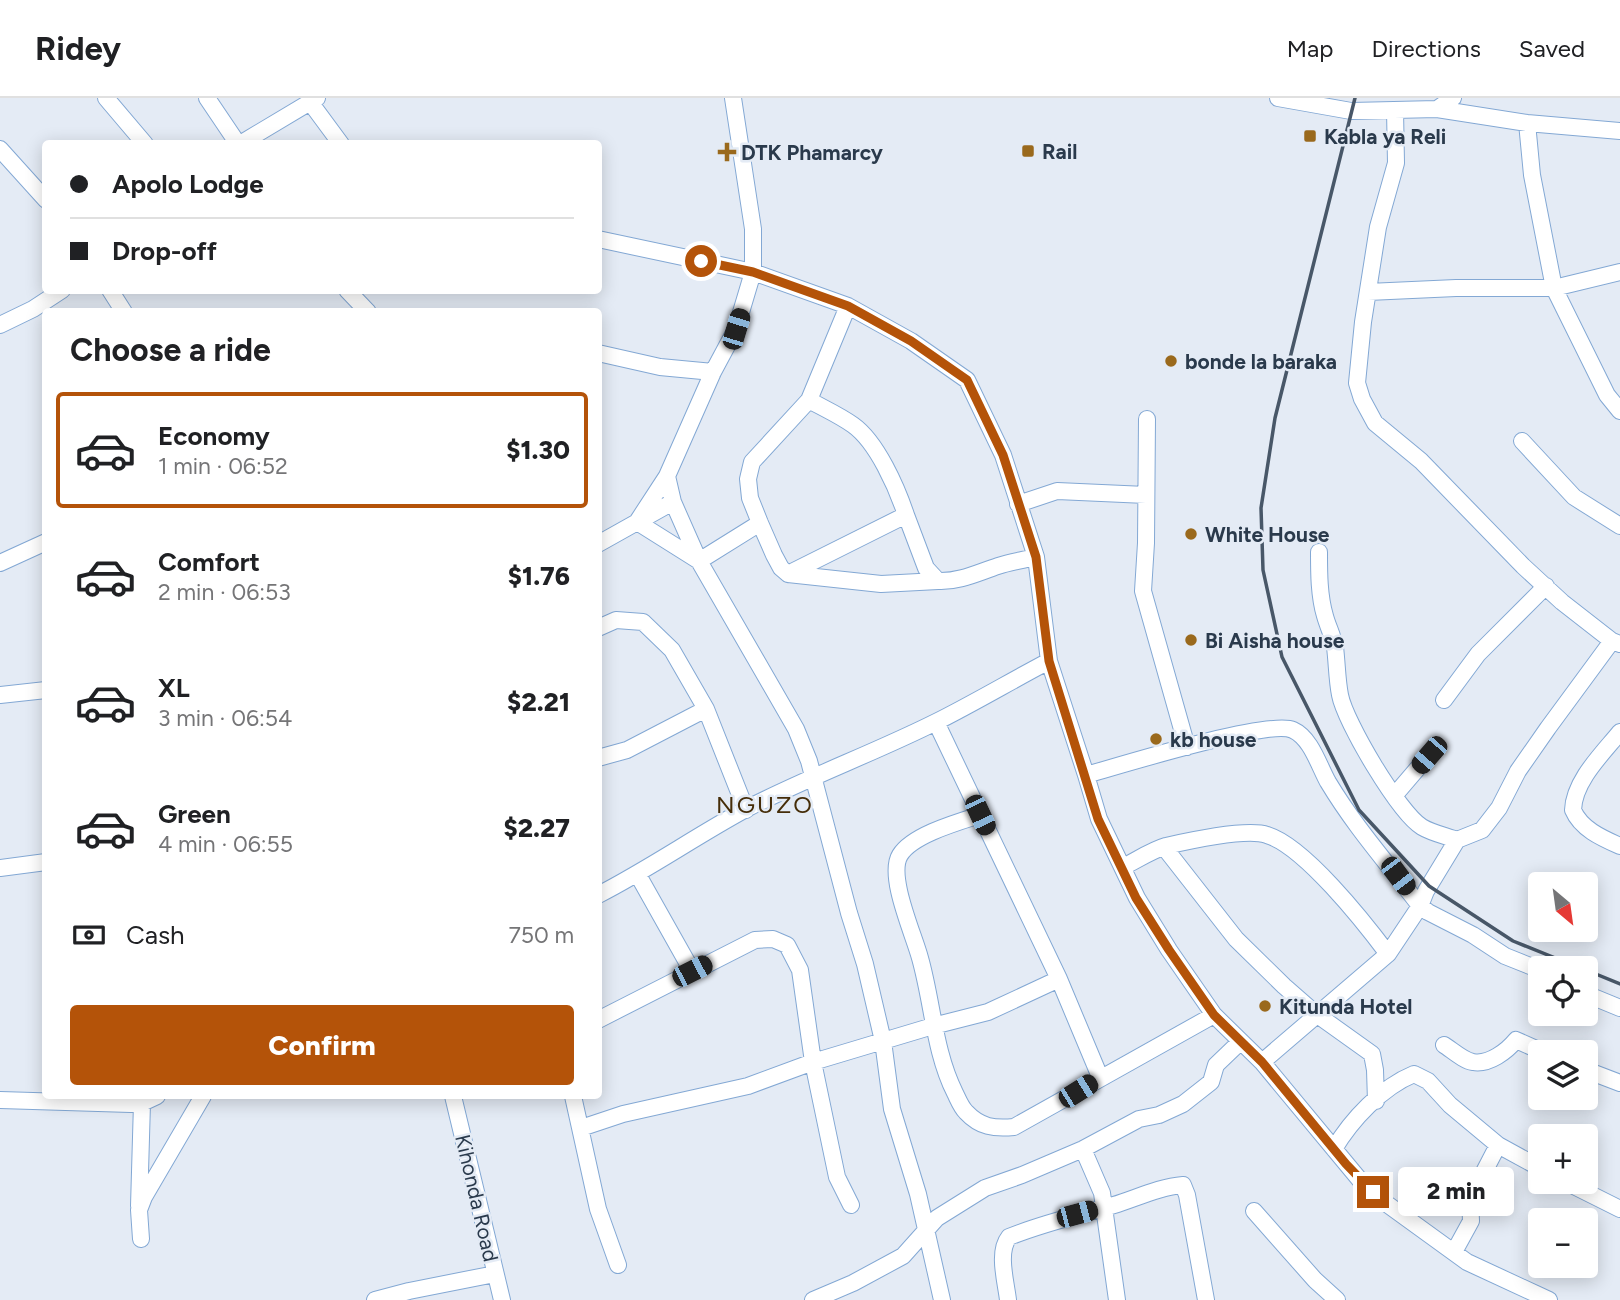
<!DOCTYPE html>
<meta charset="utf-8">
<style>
body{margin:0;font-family:Figtree,sans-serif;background:#f6f6f6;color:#202124;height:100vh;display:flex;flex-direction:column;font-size:26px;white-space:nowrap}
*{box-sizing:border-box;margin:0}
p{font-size:23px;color:#757577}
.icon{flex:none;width:38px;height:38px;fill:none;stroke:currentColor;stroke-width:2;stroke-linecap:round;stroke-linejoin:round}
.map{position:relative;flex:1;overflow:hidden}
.details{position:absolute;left:42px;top:210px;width:560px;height:791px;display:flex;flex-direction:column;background:#fff;border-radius:7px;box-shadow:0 4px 18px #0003}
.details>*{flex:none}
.top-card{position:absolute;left:42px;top:42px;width:560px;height:154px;border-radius:7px;box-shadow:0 4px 18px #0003;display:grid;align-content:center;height:154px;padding:0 28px;background:#fff}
.needle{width:46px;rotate:151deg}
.controls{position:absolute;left:1528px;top:774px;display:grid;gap:14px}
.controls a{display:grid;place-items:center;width:70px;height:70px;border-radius:7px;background:#fff;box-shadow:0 4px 18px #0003;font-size:35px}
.end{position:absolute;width:32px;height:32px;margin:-16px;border:9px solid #b45309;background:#fff;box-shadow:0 0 0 4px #fff}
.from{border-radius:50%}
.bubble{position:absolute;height:49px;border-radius:7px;background:#fff;box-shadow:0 4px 18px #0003;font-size:23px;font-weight:800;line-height:49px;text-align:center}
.car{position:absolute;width:21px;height:42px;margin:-21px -10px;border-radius:9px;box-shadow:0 0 5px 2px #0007;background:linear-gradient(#222 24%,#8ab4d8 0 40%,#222 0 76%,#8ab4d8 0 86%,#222 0)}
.top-card b{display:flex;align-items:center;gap:24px;height:66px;font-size:26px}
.top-card b+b{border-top:2px solid #e0e0e0}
.top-card i{width:18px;height:18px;background:#202124}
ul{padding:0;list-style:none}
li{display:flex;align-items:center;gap:21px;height:116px;margin:0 14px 10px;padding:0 14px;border:4px solid transparent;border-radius:7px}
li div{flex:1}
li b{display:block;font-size:26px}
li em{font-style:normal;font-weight:800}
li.active{border-color:#b45309}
li>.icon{width:63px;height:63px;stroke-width:1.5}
h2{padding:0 28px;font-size:32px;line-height:84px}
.pay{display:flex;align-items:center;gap:18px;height:77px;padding:0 28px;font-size:26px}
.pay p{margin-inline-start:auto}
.primary-button{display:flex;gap:14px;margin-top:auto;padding:14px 28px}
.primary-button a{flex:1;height:80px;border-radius:7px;background:#b45309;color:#fff;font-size:28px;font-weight:800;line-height:80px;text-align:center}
header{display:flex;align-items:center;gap:42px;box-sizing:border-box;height:98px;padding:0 35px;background:#fff;border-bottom:2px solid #e0e0e0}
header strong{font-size:33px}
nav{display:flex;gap:38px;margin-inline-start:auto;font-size:24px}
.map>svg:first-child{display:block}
</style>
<header>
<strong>Ridey</strong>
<nav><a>Map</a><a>Directions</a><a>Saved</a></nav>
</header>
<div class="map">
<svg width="1620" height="1202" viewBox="0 0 1620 1202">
<rect width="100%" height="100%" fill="#e4ebf5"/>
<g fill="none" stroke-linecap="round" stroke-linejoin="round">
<defs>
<path id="minor" d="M106,0l39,46
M207,0l31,46
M733,0l20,131v43l-17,57 -23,43 -46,104 6,26 26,59 97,168 13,32 40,152 16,51 18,77 9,68 26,85 24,106
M1278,0l73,13 86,-2 16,-11
M310,4l31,42
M1437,11l90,14 93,8
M1395,12l1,53 -18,64 -15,95 -6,61 5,16 13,24 46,38 102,105 39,36 50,39 8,3
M1527,25l5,52 22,113 53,107 13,16
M240,46l77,-46
M0,51l46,51
M598,141l155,33 95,34 63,35 56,39 36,75 33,102 13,104 37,114c32,-9 183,-56 207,-45 18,8 26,36 35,52 27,45 60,82 92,124l8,6 45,23 32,21 35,14
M110,192l14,22
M347,192l21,22
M1368,194l88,-4h98l66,-16
M0,227l33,-16 29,-19
M598,255l62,14 53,5
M809,302c14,8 30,15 44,25 24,17 44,63 53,90l-118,59 -7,-6 -7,-13 -14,-32 -10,-25 -2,-19 4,-17 57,-62 39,-94
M1147,321l-1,124 -3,48 44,156
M1522,343l52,56 46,29
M667,378l-30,46 62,39 61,-38
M1018,406l39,-13 89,4
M906,417l20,53 12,13c21,1 39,-8 60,-15 12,-4 25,-6 38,-9
M598,446l75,-42
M1319,454c0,21 0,44 6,64 3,11 8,20 10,31 2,16 2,33 5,48 5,27 59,118 82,132 10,6 24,9 35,13
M0,465l46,-21
M788,476l93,10 57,-3
M598,530l18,-8 27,2 29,28 34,59 40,101
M0,597l46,-5
M1444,602l34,-46 68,-68
M936,624l123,257 41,98
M1620,634c-18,22 -46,49 -47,78 8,19 29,28 47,36
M598,660l29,-8 79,-41
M1086,677l13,44 38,79 32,52 45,65 48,47 97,117 28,25 80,58 82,38
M1394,698l35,-41
M980,717c-22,7 -68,20 -80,40 -13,21 14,80 20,103 13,46 14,93 35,135 3,6 6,14 11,19 14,15 28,17 48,15l200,-112
M1164,749l72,92 48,47 32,28 56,40 3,16 1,31
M1123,769c14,-7 29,-17 43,-21 22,-5 81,-18 101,-11 37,11 97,87 121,119
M0,770l46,-6
M638,777l54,96
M598,797c51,-26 98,-59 148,-86 62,-32 128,-56 190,-87 38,-19 75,-41 113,-61
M1586,896l34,14
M598,922l157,-80 18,-1 14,6 13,25 13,92 24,115 14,28
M1444,947c8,5 20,16 29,17 16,3 34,-11 43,-22l27,12
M1262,964l126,-108 32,-48 6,-15 31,-51 25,-10 17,-22 19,-37 30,-43 64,-87
M1586,972l34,13
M453,998l49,204
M573,998l25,113 20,56
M0,1002l131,4 11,-1 15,-7
M581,1030l42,-14 125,-28 65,-24 120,-36 55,-14 71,-33
M1083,1051l19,44 15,107
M1334,1051c17,-29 48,-62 80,-75l14,7 22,24 48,40 42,23
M1564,1083l56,28
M139,1108l3,-103
M1254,1113l61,69 22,20
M141,1141l-2,-29 5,-13 59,-101
M1454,1154l17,-31 -1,-22 28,-54
M375,1202l34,-9 86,-17
M813,1202l40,-17 50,-27 34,-38 48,-30 37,-13 61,-26 56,-30 20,-4 24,-11 28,-22 5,-17 24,-23
M1008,1202c-2,-18 -11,-48 1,-63 34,-14 70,-22 105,-32 23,-7 45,-18 69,-20l4,10 19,105"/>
</defs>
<use href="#minor" stroke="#83a8d4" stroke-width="18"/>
<use href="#minor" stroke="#fff" stroke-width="16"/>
<path stroke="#485768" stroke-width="3.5" d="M1355,0l-80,320 -14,90 2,62 19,87 77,153 70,76 84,55 67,27
M1586,872l34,14"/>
</g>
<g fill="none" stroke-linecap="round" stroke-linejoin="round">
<path stroke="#b45309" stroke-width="9" d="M701,163l52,11 95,34 63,35 56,39 36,75 33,102 13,104 49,158 38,79 33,52 45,65 48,47 84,102 27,28"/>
</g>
<g fill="#9a691c" stroke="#e4ebf5" stroke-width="2.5">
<rect x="1303" y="31" width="14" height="14" rx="3.5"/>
<rect x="1021" y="46" width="14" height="14" rx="3.5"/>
<path d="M723.5 43.5h7v7h7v7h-7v7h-7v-7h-7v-7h7z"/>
<circle cx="1171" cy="263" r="7"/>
<circle cx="1191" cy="436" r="7"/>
<circle cx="1191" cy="542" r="7"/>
<circle cx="1156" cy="641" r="7"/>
<circle cx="1265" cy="908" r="7"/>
</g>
<g text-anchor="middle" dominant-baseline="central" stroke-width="5" stroke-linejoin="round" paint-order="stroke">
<g font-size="21" font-weight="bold" fill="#2a3a4c" stroke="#e4ebf5" text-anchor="start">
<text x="1324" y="38">Kabla ya Reli</text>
<text x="1042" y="53">Rail</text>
<text x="741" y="54">DTK Phamarcy</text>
<text x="1185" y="263">bonde la baraka</text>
<text x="1205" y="436">White House</text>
<text x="1205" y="542">Bi Aisha house</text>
<text x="1170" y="641">kb house</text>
<text x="1279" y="908">Kitunda Hotel</text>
</g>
<g font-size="21" fill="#2a3a4c" stroke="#e4ebf5">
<text transform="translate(477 1100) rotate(77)">Kihonda Road</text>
</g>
<g font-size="24" letter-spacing="2" fill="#452d09" stroke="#e4ebf5">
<text x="765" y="706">NGUZO</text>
</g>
</g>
</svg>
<div class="controls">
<a><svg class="needle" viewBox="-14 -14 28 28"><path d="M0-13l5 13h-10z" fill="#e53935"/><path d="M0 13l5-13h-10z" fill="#757577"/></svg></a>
<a><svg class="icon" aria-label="locate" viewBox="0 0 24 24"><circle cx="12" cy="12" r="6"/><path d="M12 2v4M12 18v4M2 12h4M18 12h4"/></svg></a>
<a><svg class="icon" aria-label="layers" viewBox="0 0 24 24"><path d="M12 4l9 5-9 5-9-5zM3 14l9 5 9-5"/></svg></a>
<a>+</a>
<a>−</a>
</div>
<i class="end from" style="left:701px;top:163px"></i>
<i class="end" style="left:1373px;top:1094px"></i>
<div class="bubble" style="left:1398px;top:1069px;width:116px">2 min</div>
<i class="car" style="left:736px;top:231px;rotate:17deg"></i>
<i class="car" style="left:1429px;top:657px;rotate:221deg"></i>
<i class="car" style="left:980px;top:717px;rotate:155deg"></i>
<i class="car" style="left:1398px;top:778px;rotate:143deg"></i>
<i class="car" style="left:692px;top:873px;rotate:63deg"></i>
<i class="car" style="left:1078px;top:993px;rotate:58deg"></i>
<i class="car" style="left:1077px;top:1116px;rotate:75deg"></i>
<div class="top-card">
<b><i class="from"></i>Apolo Lodge</b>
<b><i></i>Drop-off</b>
</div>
<section class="details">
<h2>Choose a ride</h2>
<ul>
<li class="active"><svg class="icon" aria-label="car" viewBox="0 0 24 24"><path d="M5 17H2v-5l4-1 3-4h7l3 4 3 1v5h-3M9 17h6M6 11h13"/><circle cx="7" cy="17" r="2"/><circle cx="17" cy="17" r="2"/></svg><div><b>Economy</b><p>1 min · 06:52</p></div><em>$1.30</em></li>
<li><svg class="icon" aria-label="car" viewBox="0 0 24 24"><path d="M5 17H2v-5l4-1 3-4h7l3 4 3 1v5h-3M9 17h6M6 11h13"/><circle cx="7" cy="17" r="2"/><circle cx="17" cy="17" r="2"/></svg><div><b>Comfort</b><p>2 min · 06:53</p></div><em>$1.76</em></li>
<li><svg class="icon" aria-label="car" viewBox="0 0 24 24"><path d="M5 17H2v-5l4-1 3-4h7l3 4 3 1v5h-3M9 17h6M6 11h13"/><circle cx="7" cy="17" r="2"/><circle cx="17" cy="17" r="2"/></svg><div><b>XL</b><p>3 min · 06:54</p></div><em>$2.21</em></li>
<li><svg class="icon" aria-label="car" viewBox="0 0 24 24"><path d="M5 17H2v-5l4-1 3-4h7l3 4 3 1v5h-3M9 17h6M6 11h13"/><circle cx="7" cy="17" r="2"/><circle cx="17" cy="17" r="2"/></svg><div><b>Green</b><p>4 min · 06:55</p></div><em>$2.27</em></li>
</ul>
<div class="pay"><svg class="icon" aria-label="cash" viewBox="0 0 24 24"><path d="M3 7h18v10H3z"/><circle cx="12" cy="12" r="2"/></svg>Cash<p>750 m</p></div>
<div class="primary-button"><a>Confirm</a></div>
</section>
</div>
